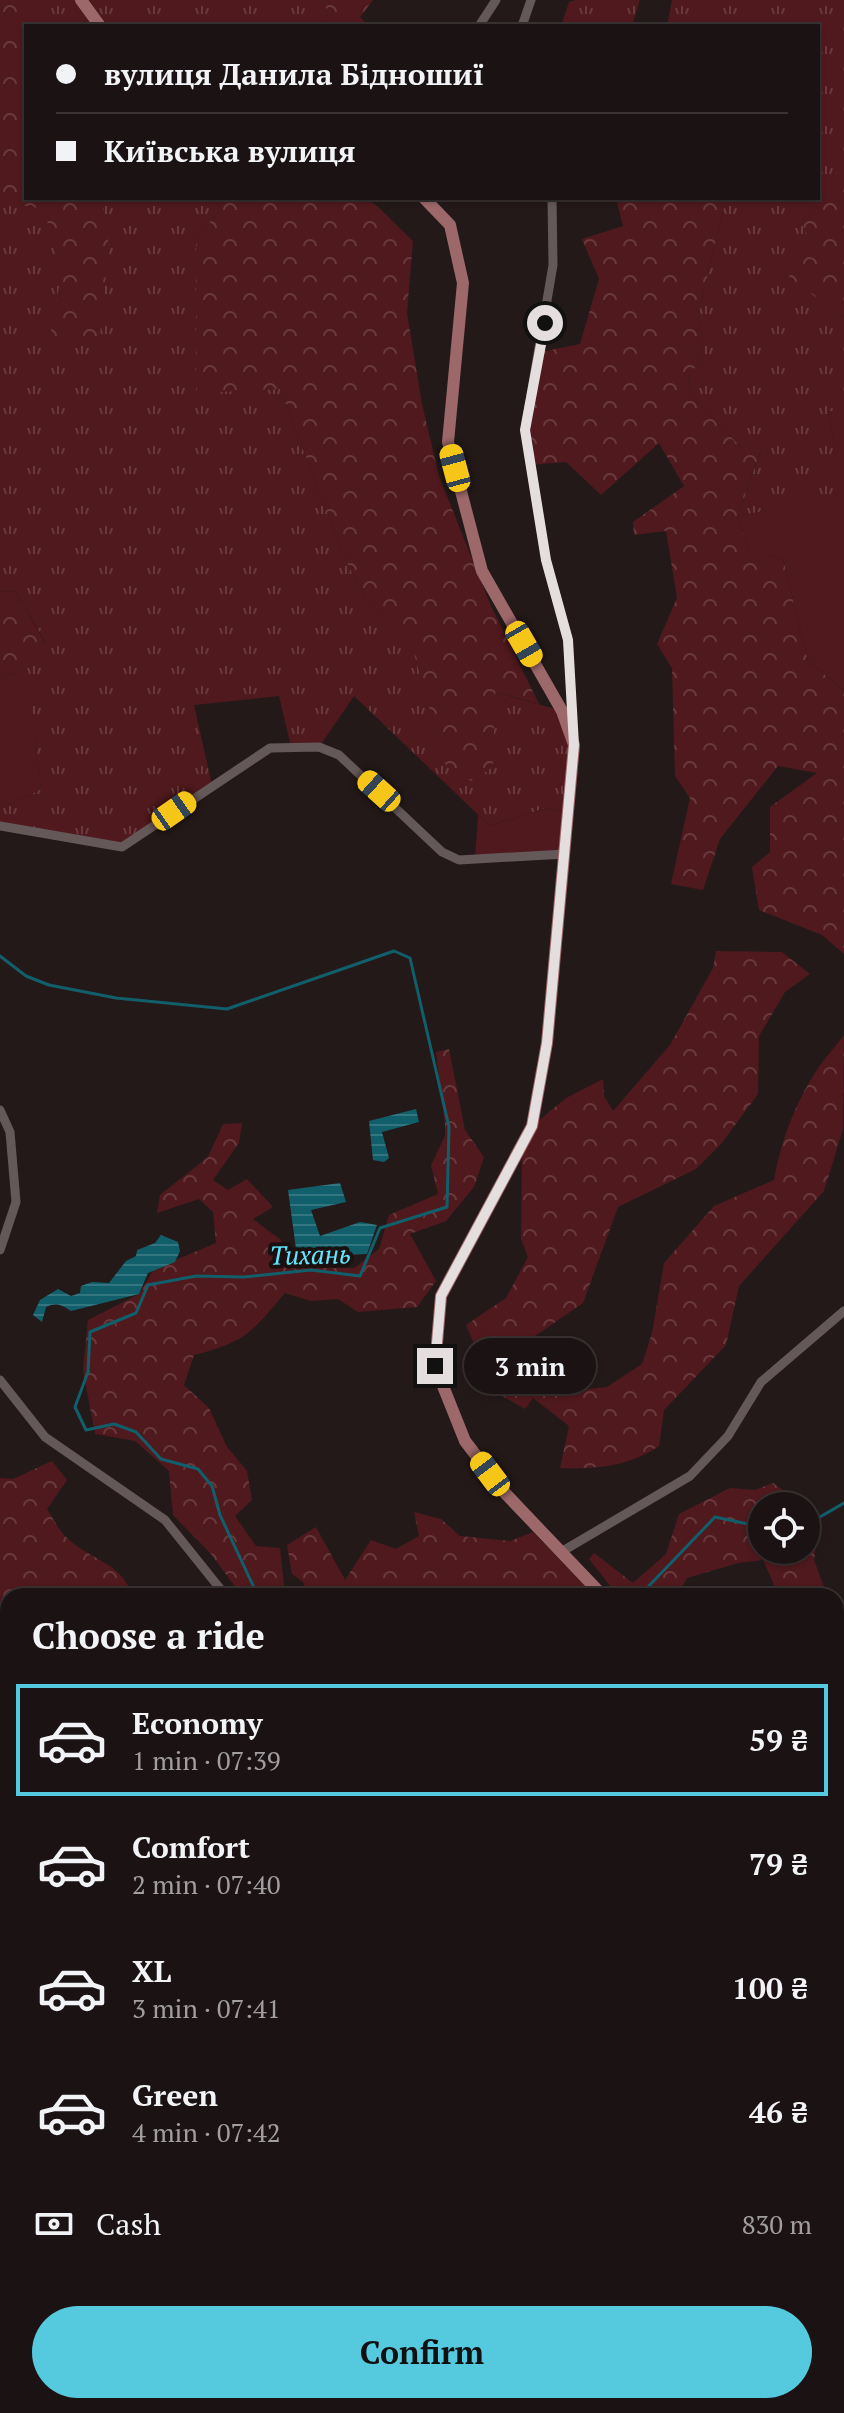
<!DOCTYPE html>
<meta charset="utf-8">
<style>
body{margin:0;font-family:"PT Serif",serif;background:#282021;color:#f1f3f6;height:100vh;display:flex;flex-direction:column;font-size:30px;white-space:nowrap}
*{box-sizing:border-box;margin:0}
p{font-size:26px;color:#a09ea0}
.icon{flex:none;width:44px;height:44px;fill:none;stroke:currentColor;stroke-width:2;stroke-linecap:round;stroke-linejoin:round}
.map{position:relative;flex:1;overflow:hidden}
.drawer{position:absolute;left:0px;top:1588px;width:844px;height:826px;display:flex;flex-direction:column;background:#1b1313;border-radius:24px 24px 0 0;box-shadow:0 2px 6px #0004,0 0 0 2px #393233}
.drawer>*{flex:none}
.hud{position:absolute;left:24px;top:24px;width:796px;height:176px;border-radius:0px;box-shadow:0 2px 6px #0004,0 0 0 2px #393233;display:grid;align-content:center;height:176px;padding:0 32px;background:#1b1313}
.buttons{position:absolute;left:748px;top:1492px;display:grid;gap:16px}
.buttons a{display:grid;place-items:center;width:72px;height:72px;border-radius:50%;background:#1b1313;box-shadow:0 2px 6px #0004,0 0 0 2px #393233;font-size:40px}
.end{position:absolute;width:36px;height:36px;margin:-18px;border:10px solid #e5dede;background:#111;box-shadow:0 0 0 4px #111}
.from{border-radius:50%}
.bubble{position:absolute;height:56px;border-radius:28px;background:#1b1313;box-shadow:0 2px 6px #0004,0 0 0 2px #393233;font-size:26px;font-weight:700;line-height:56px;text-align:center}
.car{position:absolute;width:24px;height:48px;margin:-24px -12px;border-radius:10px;box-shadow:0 0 6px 2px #0007;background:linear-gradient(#f5c518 24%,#345 0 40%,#f5c518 0 76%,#345 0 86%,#f5c518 0)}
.hud b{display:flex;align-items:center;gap:28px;height:76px;font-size:30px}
.hud b+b{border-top:2px solid #393233}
.hud i{width:20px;height:20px;background:#f1f3f6}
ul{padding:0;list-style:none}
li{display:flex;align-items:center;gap:24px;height:112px;margin:0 16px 12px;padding:0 16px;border:4px solid transparent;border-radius:0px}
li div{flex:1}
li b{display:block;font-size:30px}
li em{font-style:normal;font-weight:700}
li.on{border-color:#55cade}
li>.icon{width:72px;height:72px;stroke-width:1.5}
h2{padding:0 32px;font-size:36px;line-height:96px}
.pay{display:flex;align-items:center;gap:20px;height:88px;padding:0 32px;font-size:30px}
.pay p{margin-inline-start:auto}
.primary-button{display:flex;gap:16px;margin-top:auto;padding:16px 32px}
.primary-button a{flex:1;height:92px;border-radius:48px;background:#55cade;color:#111;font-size:32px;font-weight:700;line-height:92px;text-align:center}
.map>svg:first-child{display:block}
</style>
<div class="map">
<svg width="844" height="2413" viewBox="0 0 844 2413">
<defs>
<pattern id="grass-tufts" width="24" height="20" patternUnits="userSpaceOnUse" patternTransform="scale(2)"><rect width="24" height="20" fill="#4f191d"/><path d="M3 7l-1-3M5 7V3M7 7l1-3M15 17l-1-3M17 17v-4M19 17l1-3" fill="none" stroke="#683a3d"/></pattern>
<pattern id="forest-crowns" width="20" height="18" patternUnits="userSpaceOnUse" patternTransform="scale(2)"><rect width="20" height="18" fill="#4f191d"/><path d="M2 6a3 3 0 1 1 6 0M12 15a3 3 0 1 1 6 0" fill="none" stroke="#683a3d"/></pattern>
<pattern id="cemetery-stones" width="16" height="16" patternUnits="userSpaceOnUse" patternTransform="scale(2)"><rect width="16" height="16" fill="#4f191d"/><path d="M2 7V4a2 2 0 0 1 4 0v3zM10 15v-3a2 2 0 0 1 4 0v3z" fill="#683a3d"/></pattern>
<pattern id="water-rules" width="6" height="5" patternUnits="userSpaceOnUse" patternTransform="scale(2)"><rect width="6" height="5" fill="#115f6b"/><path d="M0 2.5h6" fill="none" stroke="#347680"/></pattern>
</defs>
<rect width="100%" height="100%" fill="#241919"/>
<path fill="url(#grass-tufts)" d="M0,0h324l6,26h-304v172h184l11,10 -25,32v152l84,-3 66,172 23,43 44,45 32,114 50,-71 67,19 12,34 -5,69 -23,-6 -56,18 -136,-130 -35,51h-28l-12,-51 -85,9 18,80 -90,62 -122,-21v-17l41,-20 -14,-117 -20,4 39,-33 -31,-52 -15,1z
M576,0h64l-8,26h-71l8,-24z
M672,0h172v162l-18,34 -23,29 16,36 -30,16 55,40v94h-15l13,85 -104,20 23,-66 -18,-1 -53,-53 -2,-18 15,-23 -5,-40 28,-117h92v-172h-151z"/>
<path fill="url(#forest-crowns)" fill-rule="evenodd" d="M0,0h20l26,26h-20v172h76l7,48 -10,98 -51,4 13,-73 -17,-66 -44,-7z
M324,0h49l-13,17 9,9h-39z
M842,161l2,1v155l-55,-39 5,-27 24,9 -15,-35 23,-29z
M210,198h153l13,7 37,36 -6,72 15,91 17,72 51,128 49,100 -44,-12 -2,75 -22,14 -26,-17 -32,-114 -44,-46 -23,-43 -66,-172 -84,4v-153l25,-32z
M616,198h110l-28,117 5,40 -15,23 2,18 53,53h18l-23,67 12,36 33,6 25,103 36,29v264l-22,-19 -63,-25 -7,-43 18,-15v-45l47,-34 -39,-7 -58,73 -17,51 -32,-6 19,-86 -15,-22 -3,-108 -15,-24 20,-46 -11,-67 -32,4 -1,-13 51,-36 -25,-43 -58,52 -35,-33 -37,3 -4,-35 16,-78 39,-8 19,-65 -17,-40 41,-13z
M15,591l31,53 -46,38v-90z
M716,951l66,1 28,22 -25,18 -26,44 -1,58 -37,50 -25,25 -78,38 -35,96 -51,35 5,26 42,26 28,-3 35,-23 10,-31 12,-70 50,-57 60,-26c7,-40 23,-82 47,-116 7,-10 16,-19 23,-29l-1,94 -19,62 -85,95 -13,59 -62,65 -5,36c-31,21 -62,23 -99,22l9,-42 -36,-28 -8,11 -30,-17 -29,-67 40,-27 22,-41 -7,-18 1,-91 10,-22 34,-28 37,-19 1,17 9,15 57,-66 43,-77z
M449,1049l16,81 19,27 -10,30 -28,34 -36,13 26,47 -19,26 -59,5 -20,-13 -27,2 -26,-8c-34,40 -39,49 -91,62l-10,30 25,23 18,39 20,24 5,29 -17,16 21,30 24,2 5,48h-43l-31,-42 -38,-39 -4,-44 -34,-30 -40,-7 -12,-64 5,-50 51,-26 15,-25 62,-26 -3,-31 -14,-13 -42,14 3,-18 48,-38 15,-33 19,-1 -3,20 -26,37 15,10 19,-11 26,28 -20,12 28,21 4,28h69l25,-19 10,-34 49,-21 -7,-29 14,-29v-11l-9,-73z
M52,1461l15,19 -20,29c6,9 11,20 18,27 22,23 59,27 67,60h-124v8l-8,1v-127l13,1z
M773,1483l36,25 9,24 -4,28 10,27 -17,9h-28l-16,-36 -25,3 -51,15 -10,18h-59l-29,-37 5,-6 39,30 33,-29 13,-40 51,-26 25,2zM762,1506h44v44h-44z
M414,1512l27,7 19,17 50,5 23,-9 62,64h-287l-5,-14 -11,-8 -5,-29 29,-18 29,53 26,-40 25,9 23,-13z"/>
<path fill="url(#cemetery-stones)" d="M8,1624v295l-8,-1v-293z"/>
<path fill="#4f191d" d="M829,411h15v279l-36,-29 -25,-103 -33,-5 -12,-37 103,-21z
M28,671l13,118 -41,20v-127l7,-6z
M546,808l23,6 -4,40 -90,5 3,-44 12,11z"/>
<path fill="url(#water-rules)" d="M416,1109l3,13 -37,10 7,26 -5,4 -11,-2 -4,-39z
M340,1183l6,19 -35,8 9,26 40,-14 17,3 -10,29 -70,2 -9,-66z
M161,1235l17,7 2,9 -5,11 -27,11 -9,21 -68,17c-9,-6 -15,-9 -25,-4l-4,15 -9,-7 7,-15 18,-11 13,7 9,-3 1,-7 11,-4 17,1 17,-22 10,-5 1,-6 18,-7z
M836,2254l8,4v155h-95l4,-7h83z"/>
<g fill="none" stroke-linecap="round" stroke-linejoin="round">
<path stroke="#115f6b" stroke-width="3" d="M0,956l26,20 23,9 67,13 111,11 167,-58 16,7 39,169 -2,80 -67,21 -20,48 -49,-6 -67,7 -48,-1 -48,9 -12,28 -46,19 -2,40 -13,35 11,23 28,-6 22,8 25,27 37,10 14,17 8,29 38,81
M806,1525l38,-22
M621,1596l24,-6 70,-73 47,10"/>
<path stroke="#655858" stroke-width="9" d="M479,26l17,-26
M522,26l9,-26
M552,198l1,67 -28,165 21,130 22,80 5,91
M0,826l122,21 148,-99 49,-1 20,8 103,97 17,8 106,-6
M0,1110l10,22 6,70 -16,48
M0,1380l45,57 120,83 61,76
M561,1552l129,-76 38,-40 33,-54 83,-71
M0,1966l8,1
M836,2185l8,-9
M0,2283h8
M221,2413l4,-7
M723,2413l6,-7"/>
<path stroke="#9d6869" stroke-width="12" d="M81,0l19,26
M424,198l26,27 13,58 -15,159 34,129 80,140 12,34 -27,298 -15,83 -91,170 -6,70 30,75 39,51 99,104
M836,1999l8,73"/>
</g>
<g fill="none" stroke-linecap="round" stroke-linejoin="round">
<path stroke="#e5dede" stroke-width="10" d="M435,1366l6,-70 91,-170 15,-83 27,-298 -6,-105 -22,-80 -21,-130 20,-107"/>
</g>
<g text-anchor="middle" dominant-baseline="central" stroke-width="8" stroke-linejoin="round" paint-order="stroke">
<g font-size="26" font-style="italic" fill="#61e7ff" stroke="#1a1010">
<text transform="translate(310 1254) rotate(-1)">Тихань</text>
</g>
</g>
</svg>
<div class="buttons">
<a><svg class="icon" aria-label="locate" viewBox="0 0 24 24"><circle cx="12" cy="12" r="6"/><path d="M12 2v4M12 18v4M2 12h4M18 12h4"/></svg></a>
</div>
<i class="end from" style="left:545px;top:323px"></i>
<i class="end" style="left:435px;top:1366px"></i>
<div class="bubble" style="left:464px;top:1338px;width:132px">3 min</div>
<i class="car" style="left:455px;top:468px;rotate:345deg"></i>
<i class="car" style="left:524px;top:644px;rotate:150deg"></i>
<i class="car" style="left:379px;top:791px;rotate:312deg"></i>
<i class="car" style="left:174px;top:811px;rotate:55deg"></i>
<i class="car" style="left:490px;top:1474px;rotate:323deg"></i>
<div class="hud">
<b><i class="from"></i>вулиця Данила Бідношиї</b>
<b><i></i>Київська вулиця</b>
</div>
<section class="drawer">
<h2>Choose a ride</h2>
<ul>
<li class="on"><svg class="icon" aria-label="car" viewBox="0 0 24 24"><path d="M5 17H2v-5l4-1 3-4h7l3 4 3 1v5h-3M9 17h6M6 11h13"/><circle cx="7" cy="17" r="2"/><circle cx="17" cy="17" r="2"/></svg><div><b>Economy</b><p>1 min · 07:39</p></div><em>59 ₴</em></li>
<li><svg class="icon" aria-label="car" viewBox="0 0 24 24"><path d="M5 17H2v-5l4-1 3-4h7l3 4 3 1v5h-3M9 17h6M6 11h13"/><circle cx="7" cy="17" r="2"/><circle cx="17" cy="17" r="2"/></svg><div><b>Comfort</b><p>2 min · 07:40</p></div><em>79 ₴</em></li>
<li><svg class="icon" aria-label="car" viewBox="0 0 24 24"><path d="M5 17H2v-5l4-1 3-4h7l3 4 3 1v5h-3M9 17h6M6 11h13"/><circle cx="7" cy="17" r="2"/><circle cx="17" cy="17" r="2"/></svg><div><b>XL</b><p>3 min · 07:41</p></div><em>100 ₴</em></li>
<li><svg class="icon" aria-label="car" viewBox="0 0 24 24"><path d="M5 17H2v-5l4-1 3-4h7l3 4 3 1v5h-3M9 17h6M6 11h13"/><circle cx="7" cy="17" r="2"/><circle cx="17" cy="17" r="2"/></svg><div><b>Green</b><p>4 min · 07:42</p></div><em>46 ₴</em></li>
</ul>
<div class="pay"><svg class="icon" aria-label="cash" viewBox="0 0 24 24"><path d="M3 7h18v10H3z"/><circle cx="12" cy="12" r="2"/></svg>Cash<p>830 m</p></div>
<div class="primary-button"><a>Confirm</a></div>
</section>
</div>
